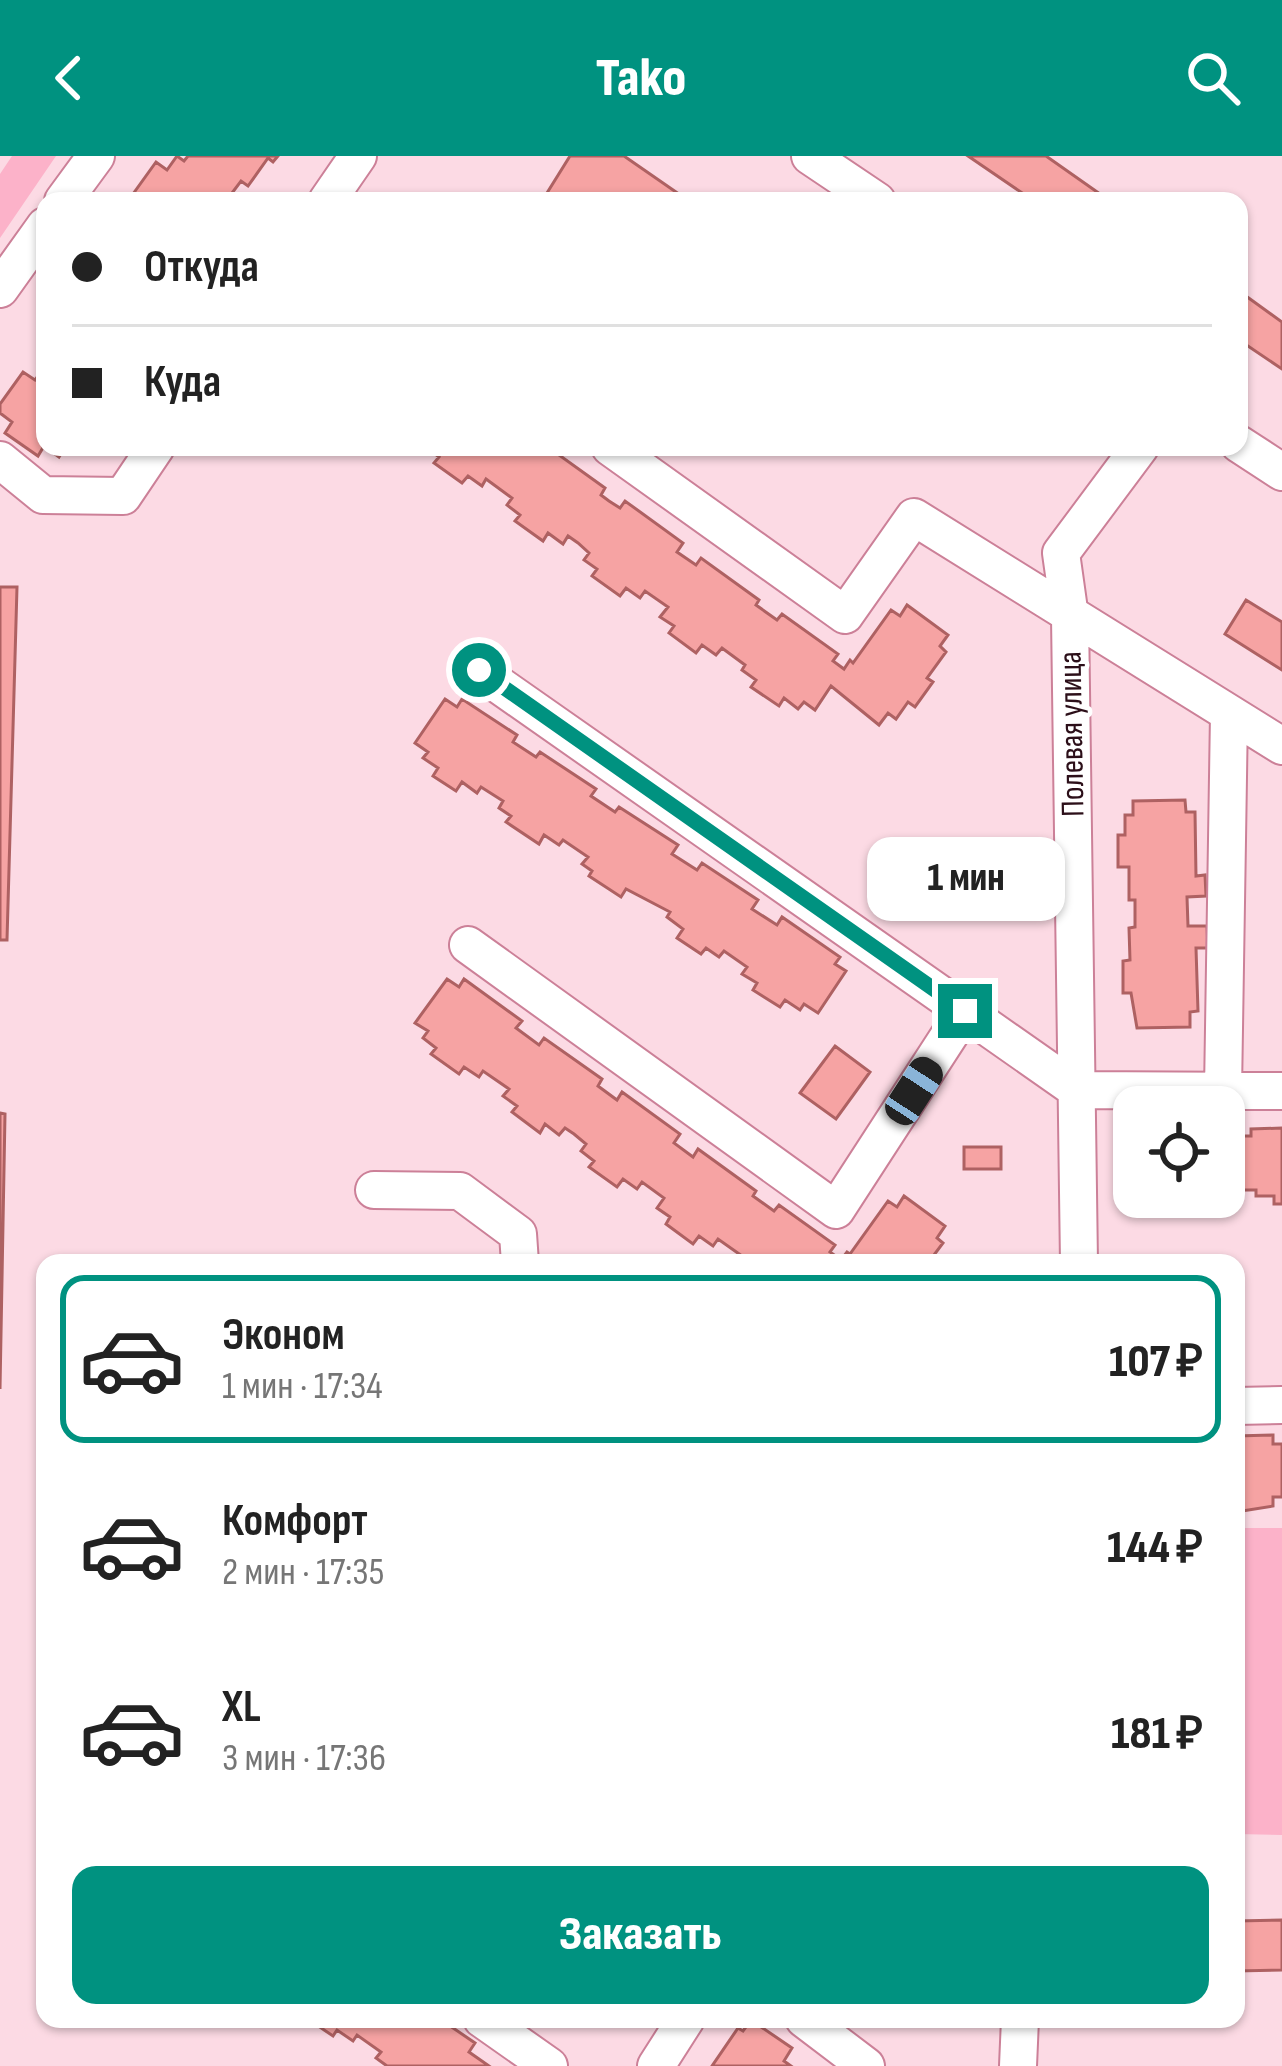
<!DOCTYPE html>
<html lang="ru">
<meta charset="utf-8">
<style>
body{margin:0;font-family:"Sofia Sans Condensed",sans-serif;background:#f2f2f2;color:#222;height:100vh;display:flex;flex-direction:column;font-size:45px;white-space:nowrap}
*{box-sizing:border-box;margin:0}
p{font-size:39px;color:#767676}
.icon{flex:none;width:66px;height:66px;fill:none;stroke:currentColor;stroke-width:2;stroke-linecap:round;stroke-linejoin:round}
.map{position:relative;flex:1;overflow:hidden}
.sheet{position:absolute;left:36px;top:1098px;width:1209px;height:774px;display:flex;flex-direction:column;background:#fff;border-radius:24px;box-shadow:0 3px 9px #0004}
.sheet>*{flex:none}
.guide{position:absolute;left:36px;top:36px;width:1212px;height:264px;border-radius:24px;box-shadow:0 3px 9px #0004;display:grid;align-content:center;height:264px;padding:0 36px;background:#fff}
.fabs{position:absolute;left:1113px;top:930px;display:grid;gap:24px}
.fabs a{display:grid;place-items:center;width:132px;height:132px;border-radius:24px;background:#fff;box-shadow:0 3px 9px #0004;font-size:60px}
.end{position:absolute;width:54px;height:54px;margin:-27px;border:15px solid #009280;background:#fff;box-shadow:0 0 0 6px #fff}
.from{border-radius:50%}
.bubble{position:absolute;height:84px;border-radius:24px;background:#fff;box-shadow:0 3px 9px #0004;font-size:39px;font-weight:800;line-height:84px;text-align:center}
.car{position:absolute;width:36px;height:72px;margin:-36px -18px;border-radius:15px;box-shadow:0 0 9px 3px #0007;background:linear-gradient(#222 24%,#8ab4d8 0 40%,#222 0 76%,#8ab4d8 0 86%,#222 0)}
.guide b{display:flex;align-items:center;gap:42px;height:114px;font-size:45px}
.guide b+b{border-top:3px solid #e0e0e0}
.guide i{width:30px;height:30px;background:#222}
ul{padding:21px 0 0;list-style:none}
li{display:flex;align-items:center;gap:36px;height:168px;margin:0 24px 18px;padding:0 12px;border:6px solid transparent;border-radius:24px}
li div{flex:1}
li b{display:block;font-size:45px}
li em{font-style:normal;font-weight:800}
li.active{border-color:#009280}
li>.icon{width:108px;height:108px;stroke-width:1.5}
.action{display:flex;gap:24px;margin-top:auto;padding:24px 36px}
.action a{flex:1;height:138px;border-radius:24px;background:#009280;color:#fff;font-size:48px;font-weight:800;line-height:138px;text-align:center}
header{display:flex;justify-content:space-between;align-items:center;height:156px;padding:0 36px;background:#009280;color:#fff;font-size:54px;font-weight:800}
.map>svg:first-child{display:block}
</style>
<header><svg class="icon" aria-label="back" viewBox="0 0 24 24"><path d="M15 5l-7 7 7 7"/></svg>Tako<svg class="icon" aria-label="search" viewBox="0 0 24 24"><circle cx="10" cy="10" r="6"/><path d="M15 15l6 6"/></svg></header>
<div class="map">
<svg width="1282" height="1910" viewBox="0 0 1282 1910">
<rect width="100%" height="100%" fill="#fcdae4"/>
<path fill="#fcb2c9" d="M12,0h44l-56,82v-64z
M1236,1372h46v307l-46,-1z"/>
<path fill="#f6a3a3" stroke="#ae6162" stroke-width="3" d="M177,0l7,5 4,-5h90l-5,6 -5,-4 -20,28 -7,-5 -9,12 10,8h-114l28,-39 11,8z
M570,0h54l65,45h-147z
M968,0h78l64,45h-76z
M1239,135l43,31v47l-43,-29z
M45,210v81h20l-6,10 -15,-11 -6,10 -33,-23 7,-11 -12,-9v-9l23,-32 12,8z
M426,291h107l10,7 5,-7 57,41 -4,7 8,6 11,7 5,-7 58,42 -6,9 19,13 5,-7 58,42 -3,5 21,15 5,-6 56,40 -5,7 11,8 6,-9 3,3 38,-53 9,6 7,-11 41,30 -8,11 6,6 -19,26 6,4 -18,25 -7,-5 -12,17 -8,-6 -9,12 -48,-39 -16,24 -11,-8 -6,7 -14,-11 -5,8 -28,-19 5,-7 -14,-10 3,-5 -23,-17 -6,7 -14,-10 -6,8 -27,-20 5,-7 -14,-9 8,-10 -23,-16 -5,7 -14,-10 -6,8 -28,-20 5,-7 -13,-9 5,-7 -11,-10 -10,-7 -5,8 -15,-11 -5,8 -28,-20 5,-6 -13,-10 5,-7 -26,-19 -4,7 -14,-10 -6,7 -28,-20 5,-6z
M0,431h17l-10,353h-7z
M1246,444l36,22v48l-57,-36z
M445,543l12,8 5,-8 55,36 -4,7 23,15 4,-5 56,37 -5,7 24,16 4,-5 59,38 -6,9 25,16 5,-7 56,37 -6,9 25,16 5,-8 58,40 -5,7 11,7 -28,42 -14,-9 -4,6 -15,-10 -5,7 -27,-17 4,-7 -15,-9 5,-7 -23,-16 -5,6 -13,-9 -5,6 -24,-16 6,-9 -16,-12 3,-5 -44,-23 -5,8 -32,-21 3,-5 -10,-7 6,-7 -25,-17 -4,5 -15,-10 -5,9 -33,-22 5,-6 -12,-8 4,-7 -22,-14 -4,6 -15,-11 -6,9 -23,-15 5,-8 -15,-10 5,-6 -13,-9z
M1185,644l1,12h9l1,64 9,-1 1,21 -19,1 1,29h19l1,22h-12l2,63 -8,1v15l-53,1 -6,-35h-8v-32l7,-1 -1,-32 6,-1v-27h-6v-33h-11v-32h7v-20h8v-14z
M447,823l12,8 5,-8 58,42 -6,7 23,17 5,-7 58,41 -4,7 19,14 5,-8 58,42 -6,9 19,14 5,-8 58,42 -3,5 21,15 5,-6 56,40 -5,7 11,8 6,-8 3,2 38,-53 9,6 7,-11 41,30 -8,12 6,5 -15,20h-187l1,-7 -24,-17 -5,7 -14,-10 -6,8 -27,-20 4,-7 -13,-9 7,-10 -22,-16 -5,7 -14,-10 -6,8 -28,-20 5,-6 -13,-10 5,-7 -12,-10 -9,-6 -6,7 -14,-11 -5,9 -28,-21 5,-6 -14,-10 6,-7 -26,-18 -4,6 -15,-10 -5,7 -28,-20 5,-6 -13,-10 5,-7 -13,-8z
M835,890l35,26 -34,47 -36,-26z
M0,957l5,1 -5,275z
M1224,972l2,8h25v-7l31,-1v76h-8v-8h-18v-6h-30v9l-19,1v5h-31v-8h-18h66z
M964,991h37v22h-37z
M1273,1279v9h9v53h-9v9l-37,6v-76z
M1282,1764v50l-46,1v-50z
M308,1863h132l35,24 -6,9 20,14h-102l-11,-8 5,-6 -24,-17 -4,6 -16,-11 -4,6z
M751,1864l41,28 -8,13 7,5h-79l26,-38 5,3z"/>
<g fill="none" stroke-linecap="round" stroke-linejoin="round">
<defs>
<path id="minor" d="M810,0l67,45
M63,45l33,-45
M327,45l31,-45
M0,133l45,-63
M1239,288l43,28
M610,291l235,168 69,-98 368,229
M0,304l43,35 80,1 33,-49
M479,515l598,419 205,1
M468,789l368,265 129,-199
M1223,935l6,-377
M374,1034l86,1 58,43 2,29
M1079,1107l-9,-646 -9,-64 79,-106
M1236,1250l46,-1
M482,1863l67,47
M804,1863l62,47
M656,1910l30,-47
M1018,1910l2,-47"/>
</defs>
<use href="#minor" stroke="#cc8098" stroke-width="40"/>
<use href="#minor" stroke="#fff" stroke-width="36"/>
</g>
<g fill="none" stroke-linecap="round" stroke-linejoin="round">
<path stroke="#009280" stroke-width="15" d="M479,514l486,341"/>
</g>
<g text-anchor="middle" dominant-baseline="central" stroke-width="9" stroke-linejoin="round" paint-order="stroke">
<g font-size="33" fill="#2c0f19" stroke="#fff">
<text transform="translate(1072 578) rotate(-91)">Полевая улица</text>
</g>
</g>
</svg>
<div class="fabs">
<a><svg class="icon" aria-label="locate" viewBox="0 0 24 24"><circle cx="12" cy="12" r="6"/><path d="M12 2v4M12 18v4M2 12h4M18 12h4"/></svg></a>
</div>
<i class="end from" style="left:479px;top:514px"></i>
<i class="end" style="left:965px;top:855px"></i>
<div class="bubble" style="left:867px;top:681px;width:198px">1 мин</div>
<i class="car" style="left:914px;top:935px;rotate:33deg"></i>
<div class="guide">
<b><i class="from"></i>Откуда</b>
<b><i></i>Куда</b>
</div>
<section class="sheet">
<ul>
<li class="active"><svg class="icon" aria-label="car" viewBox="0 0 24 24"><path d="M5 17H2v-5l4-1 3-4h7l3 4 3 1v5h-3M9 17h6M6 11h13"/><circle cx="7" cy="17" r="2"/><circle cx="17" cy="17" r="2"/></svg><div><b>Эконом</b><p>1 мин · 17:34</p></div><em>107 ₽</em></li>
<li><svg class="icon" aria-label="car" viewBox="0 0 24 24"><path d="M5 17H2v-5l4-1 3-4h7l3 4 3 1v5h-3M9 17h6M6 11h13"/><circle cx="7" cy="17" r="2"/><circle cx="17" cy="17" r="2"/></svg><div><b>Комфорт</b><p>2 мин · 17:35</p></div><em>144 ₽</em></li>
<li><svg class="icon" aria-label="car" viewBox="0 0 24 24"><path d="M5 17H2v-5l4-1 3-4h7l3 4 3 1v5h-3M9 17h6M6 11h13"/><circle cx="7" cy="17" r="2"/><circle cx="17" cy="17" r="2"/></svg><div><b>XL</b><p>3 мин · 17:36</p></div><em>181 ₽</em></li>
</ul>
<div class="action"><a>Заказать</a></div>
</section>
</div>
